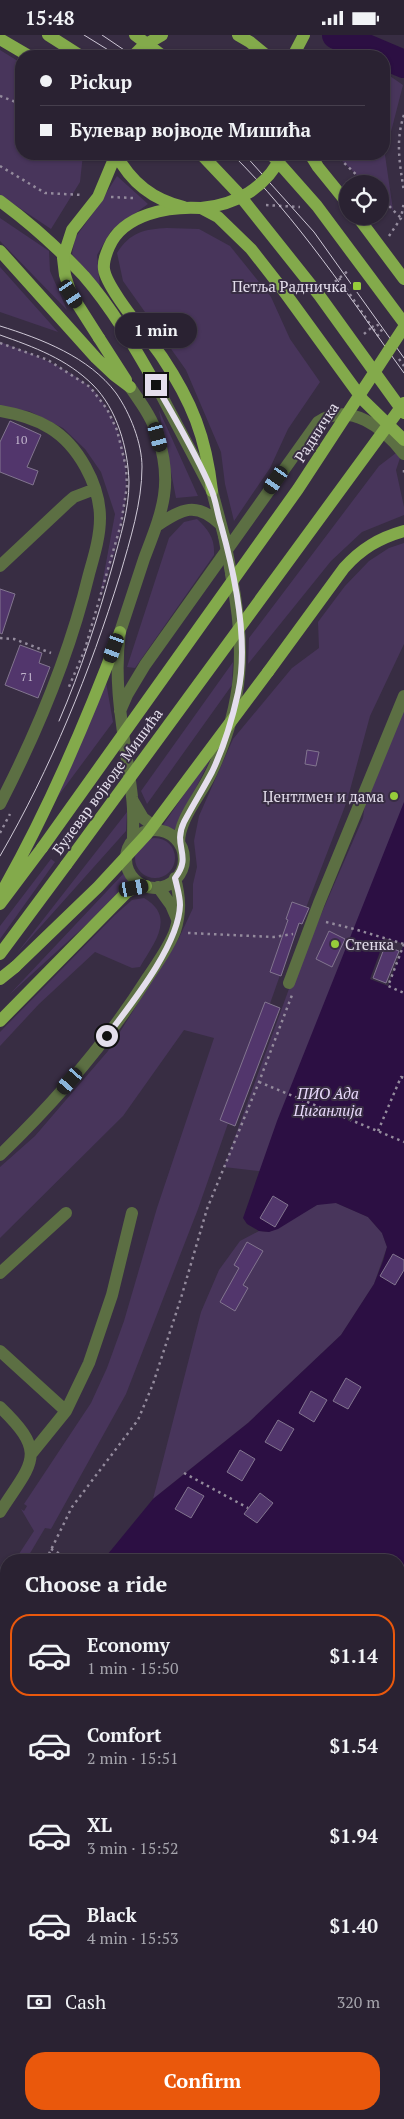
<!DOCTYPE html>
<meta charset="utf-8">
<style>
body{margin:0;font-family:"PT Serif",serif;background:#362f3e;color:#f1f3f6;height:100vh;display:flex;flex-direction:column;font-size:19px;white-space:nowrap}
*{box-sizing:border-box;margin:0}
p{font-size:16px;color:#a5a4ac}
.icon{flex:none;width:28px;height:28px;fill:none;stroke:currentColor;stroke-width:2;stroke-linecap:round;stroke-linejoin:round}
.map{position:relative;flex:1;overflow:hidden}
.panel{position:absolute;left:0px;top:1519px;width:405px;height:566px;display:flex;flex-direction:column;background:#2a2232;border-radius:20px 20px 0 0;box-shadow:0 1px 4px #0004,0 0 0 1px #463f4d}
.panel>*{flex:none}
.top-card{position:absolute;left:15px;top:15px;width:375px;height:110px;border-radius:20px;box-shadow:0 1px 4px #0004,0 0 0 1px #463f4d;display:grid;align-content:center;height:110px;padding:0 25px;background:#2a2232}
.fabs{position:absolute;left:339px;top:140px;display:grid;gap:10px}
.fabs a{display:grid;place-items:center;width:50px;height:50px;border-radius:50%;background:#2a2232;box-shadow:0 1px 4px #0004,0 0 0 1px #463f4d;font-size:25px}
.end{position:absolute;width:22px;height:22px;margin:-11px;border:6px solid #e4deec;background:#111;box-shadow:0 0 0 2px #111}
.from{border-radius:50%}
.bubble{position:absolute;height:35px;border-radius:18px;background:#2a2232;box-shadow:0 1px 4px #0004,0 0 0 1px #463f4d;font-size:16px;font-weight:600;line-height:35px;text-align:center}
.car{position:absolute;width:15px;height:30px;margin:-15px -8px;border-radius:6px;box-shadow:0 0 4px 1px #0007;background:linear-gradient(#222 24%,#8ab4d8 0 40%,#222 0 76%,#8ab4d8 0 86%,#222 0)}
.top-card b{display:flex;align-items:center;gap:18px;height:48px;font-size:19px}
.top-card b+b{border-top:1px solid #463f4d}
.top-card i{width:12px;height:12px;background:#f1f3f6}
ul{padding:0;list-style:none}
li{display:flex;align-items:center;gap:15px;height:82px;margin:0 10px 8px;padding:0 15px;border:2px solid transparent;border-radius:20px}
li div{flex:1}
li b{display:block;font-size:19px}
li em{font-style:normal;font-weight:600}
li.on{border-color:#ea580c}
li>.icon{width:45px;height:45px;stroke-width:1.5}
h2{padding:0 25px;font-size:22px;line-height:60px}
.pay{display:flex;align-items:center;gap:12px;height:55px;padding:0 25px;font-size:19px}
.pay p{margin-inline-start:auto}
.action{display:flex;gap:10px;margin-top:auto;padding:10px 25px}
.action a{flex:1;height:58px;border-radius:20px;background:#ea580c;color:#fff;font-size:20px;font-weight:600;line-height:58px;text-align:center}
.status{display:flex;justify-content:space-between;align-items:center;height:35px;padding:0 25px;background:#2a2232;direction:ltr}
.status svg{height:14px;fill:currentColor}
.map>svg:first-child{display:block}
</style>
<div class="status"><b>15:48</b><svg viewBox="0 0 49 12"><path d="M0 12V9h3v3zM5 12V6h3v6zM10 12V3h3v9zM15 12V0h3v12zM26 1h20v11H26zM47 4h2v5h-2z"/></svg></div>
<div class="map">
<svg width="404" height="2084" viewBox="0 0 404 2084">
<rect width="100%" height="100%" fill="#382d43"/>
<path fill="#48355b" d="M0,15l21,13v91h62l-3,28 -29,47 -51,-34z
M384,37l19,13 -18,70 8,55 -13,-13v-13h-14l-31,-30h49z
M117,141l31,28 -37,27 -14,24 3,33 -28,-34 3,-16 21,-29z
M0,183l49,33 1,20 17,39 -67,-69z
M167,193l32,1 31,17 41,51 19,42 30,43 -32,47 -18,39 -36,53 -9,-37 -4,-32 -35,-82 -63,-89 -6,-28c13,-21 28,-24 50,-25z
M0,232l58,65 -58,-20z
M0,307c31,11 62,23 89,44 10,8 18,22 24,33 29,59 5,124 -14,182l16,-87 -14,-42 -16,-23 -22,-21 -34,-17 -29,-3z
M159,375l39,86 -22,2z
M396,418l4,5 -4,12 8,37v8l-42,17 -31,29 -83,103 1,-26 130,-172z
M197,484c12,11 18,20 17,36l-79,113 -8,-1 42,-129 15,-16z
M404,508v101l-34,72 -23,85 -68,177 -81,231 -72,185 -75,135 -6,-1 -19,32h-11l19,-29 -13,-22 3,2 3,-5 -3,-2 67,-101 16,-35 17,-47 33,-113 57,-170 -30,-8 -61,86 -123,122v-71l35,-31 73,-85 71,-113 14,-30v-24l4,-17 -3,-26 5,-25 34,-77 59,-71 27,-20 -1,-26 27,-36 24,-25 20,-13z
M233,627l-1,23 -85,119 -6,-13z
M106,647l7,40 -60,81z
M404,666v487l-180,-21 66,-181 73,-168 3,-22z
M216,713l-42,83 -11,-6z
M127,777l-1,19 -109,122z
M135 823a20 20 0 1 1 40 0a20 20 0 1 1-40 0Z
M51,824l4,3 -55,77v-13z
M124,838l8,10 -123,112z
M144,863c33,19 9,46 -4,69l-8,1 -37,-16 -56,52 -39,42v-14l115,-117 17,-15z
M326,1167l10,1 32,14 14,16 5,14 -13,37 -33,51 -93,88 -95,76 48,-187 18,-42 21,-29 19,-10 10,1 48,-27z"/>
<path fill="#2c0f43" d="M404,767v1317h-404v-376l6,-12v383h393v-554h-296l50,-61 95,-76 93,-88 33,-51 9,-23 4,-14 -5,-14 -14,-16 -32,-14 -19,2 -39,24 -9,3 -10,-1 -12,-7 -4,-6 34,-97z"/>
<path fill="#382d43" d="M385,903l19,6 -16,42 -18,-7z"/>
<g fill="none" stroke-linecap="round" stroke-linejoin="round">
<path stroke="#2c0f43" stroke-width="28" d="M336,0l68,29"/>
</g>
<path fill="#52366c" stroke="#82758f" d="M10,386l31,14 -14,32 11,4 -5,14 -33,-13v-30z
M0,554l15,5 -13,40 -2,-1z
M20,610l22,8 -3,10 11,4 -12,31 -33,-13z
M307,715l12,2 -3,14 -11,-2z
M292,867l17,6 -7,16 -3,-1 -18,53 -11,-4 18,-52 -2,-1z
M329,896l16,8 -13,28 -16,-8z
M385,911l14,5 -13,32 -13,-5z
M265,967l15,6 -45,118 -15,-6z
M273,1161l15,9 -13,22 -15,-9z
M247,1207l16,9 -20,34 5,3 -13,23 -15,-9 19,-34 -5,-3z
M393,1219l11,6v10l-9,15 -15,-9z
M346,1343l15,9 -13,22 -15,-8z
M311,1356l16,9 -13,22 -15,-9z
M278,1385l16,9 -13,22 -16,-9z
M240,1415l15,9 -13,22 -15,-9z
M188,1452l16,9 -13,22 -16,-9z
M260,1458l13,10 -16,20 -13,-9z"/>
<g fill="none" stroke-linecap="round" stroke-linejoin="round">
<path stroke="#948b9d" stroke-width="2.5" stroke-dasharray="2.5 4" stroke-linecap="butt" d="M0,61l21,8
M404,80c-9,26 -4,50 0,77
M335,119l31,30
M0,131l45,27 38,2
M111,162l22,1
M380,162l21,21
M266,170l34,2
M389,201l12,-18 3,-16
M339,243l33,49 5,-3 6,9
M330,251l19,-16
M330,254l4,-4 9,10
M364,299l8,-7 8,11
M0,308l48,17 42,27 17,22 10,21 9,37 1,19 -6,38 -36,125 -17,40
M399,324l5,7
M404,435v6
M0,603l14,1 37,14
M0,798l10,-19
M326,887l28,7 50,15
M188,898l86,4 19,-3
M404,909l-16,42 16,7
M259,1047l145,60
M378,1096l23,-54 3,1
M184,1438l64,35
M51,1514l20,11
M46,1525l26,-53 66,-87 15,-36 28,-86 26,-89 52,-127 33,-87
M0,1581l6,-1
M0,1583l6,4
M4,1608l2,-7"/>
<path stroke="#5c6f43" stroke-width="12" d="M156,350l56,106 12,45
M130,352c11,16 23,32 28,50 16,49 3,77 -14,122 -8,24 -16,49 -24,73 -8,57 6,110 12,165 2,14 1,29 1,43
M0,376c18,3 35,8 50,17 28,17 50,57 50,90 0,19 -6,38 -11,56 -19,79 -52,158 -89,230
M158,490c24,-16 38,-24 62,-1
M0,531l67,-63 7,-6 21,-8
M120,676l7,-16 18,-30 173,-243c32,-21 66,6 86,32
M133,766l10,17 16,12
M126 824a29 29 0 1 1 58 0a29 29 0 1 1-58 0Z
M179,808c0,-25 23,-49 33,-72 32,-68 34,-124 19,-197
M158,852l13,18 6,14
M289,948l30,-80 85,-207
M0,1120c56,-54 107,-113 148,-178 10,-15 21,-30 27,-46 6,-19 5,-34 0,-53
M0,1238l66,-60
M0,1316l66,60
M0,1372c49,47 32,55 0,105
M32,1418l34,-42 23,-48 23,-68 20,-82
M0,1635l6,-13"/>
<path stroke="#83aa4b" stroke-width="12" d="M238,0l12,7 17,14
M0,4l29,17
M133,21l10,-10 19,-11
M293,21l11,-21
M201,119l36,38
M310,119l8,13 30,37
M0,166c30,22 58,47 84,75 28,32 51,72 72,109
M201,173c-32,-2 -78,6 -92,39 -3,7 -6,14 -5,22 2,19 45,69 58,88 30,45 44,80 50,134
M0,216l96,107 18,17 16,12
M99,303l27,42
M268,637l76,-104c17,-19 35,-30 60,-37
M0,860c48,-83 86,-173 120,-263
M0,869l42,-56
M0,919l66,-89
M0,944l15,-12
M0,986l126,-128 8,-5 12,-2"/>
<path stroke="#cfc9d7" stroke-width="1" d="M84,0l34,21
M102,0l31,21
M232,119c66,65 118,144 172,219
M244,119l70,78 90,126
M0,291c42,13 89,31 116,67 14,20 26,50 26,74 0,36 -12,73 -22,108 -30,97 -69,193 -120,281
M0,300c34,12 67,24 93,50 24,24 35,63 36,97 0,28 -9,55 -16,82 -15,54 -32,106 -54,157"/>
<path stroke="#5c6f43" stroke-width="12" d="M224,501l7,37"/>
<path stroke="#83aa4b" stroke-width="12" d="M48,0l33,21
M135,0l28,21
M116,119c15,29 37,46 68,53
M271,119l46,52 87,117
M237,157l82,103 85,118
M201,173l17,9 33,32 32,41 80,110 41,40
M201,173c35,-3 65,-20 81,-53
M357,181l47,63
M99,303l-28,-44 -6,-19 -2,-17 9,-28 26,-33 18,-43
M42,813l256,-359 106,-162
M66,830l338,-462
M15,932l83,-80 49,-53 121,-162"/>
</g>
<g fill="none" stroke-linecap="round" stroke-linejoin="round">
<path stroke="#e4deec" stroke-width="6" d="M107,1001c24,-32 72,-91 73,-131 0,-9 -3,-18 -5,-27 18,-23 -3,-31 9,-56 9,-17 19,-33 28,-50 12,-25 20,-52 26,-79 11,-51 -3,-118 -17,-168 -4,-12 -5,-25 -10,-36 -15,-36 -36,-70 -55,-104"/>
</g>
<g fill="#96cc3a" stroke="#382d43" stroke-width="2">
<rect x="352" y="246" width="10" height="10" rx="2.5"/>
<circle cx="394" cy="761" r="5"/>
<circle cx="335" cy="909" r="5"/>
</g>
<g text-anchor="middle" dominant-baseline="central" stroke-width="4" stroke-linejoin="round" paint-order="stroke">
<g font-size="12" fill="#c0b4cc">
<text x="21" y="404">10</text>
<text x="27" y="641">71</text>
</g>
<g font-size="15" fill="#e4deec" stroke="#382d43" text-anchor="end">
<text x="347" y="251">Петља Радничка</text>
<text x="384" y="761">Џентлмен и дама</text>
<text x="345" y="909" text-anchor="start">Стенка</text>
</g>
<g font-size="15" fill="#e4deec" stroke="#382d43">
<text transform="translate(316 397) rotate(-57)">Радничка</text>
<text transform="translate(107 746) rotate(-54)">Булевар војводе Мишића</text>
</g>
<g font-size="15" font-style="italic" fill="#ebdbfe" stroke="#382d43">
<text x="328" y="1058">ПИО Ада<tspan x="328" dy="17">Циганлија</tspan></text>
</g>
</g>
</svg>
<div class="fabs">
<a><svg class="icon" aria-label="locate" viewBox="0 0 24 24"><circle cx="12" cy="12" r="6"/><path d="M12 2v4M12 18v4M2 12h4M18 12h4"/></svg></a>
</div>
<i class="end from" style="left:107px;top:1001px"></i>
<i class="end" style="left:156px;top:350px"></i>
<div class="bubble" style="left:115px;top:278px;width:82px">1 min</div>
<i class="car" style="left:71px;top:259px;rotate:147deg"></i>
<i class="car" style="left:158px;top:402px;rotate:165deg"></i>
<i class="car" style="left:276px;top:445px;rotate:215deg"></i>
<i class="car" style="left:114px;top:613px;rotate:200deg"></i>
<i class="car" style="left:134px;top:853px;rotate:80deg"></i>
<i class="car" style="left:70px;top:1046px;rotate:221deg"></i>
<div class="top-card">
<b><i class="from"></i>Pickup</b>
<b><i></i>Булевар војводе Мишића</b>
</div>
<section class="panel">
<h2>Choose a ride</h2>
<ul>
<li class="on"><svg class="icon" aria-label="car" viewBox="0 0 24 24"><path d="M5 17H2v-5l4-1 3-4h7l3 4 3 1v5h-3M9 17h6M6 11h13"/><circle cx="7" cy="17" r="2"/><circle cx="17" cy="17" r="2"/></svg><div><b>Economy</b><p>1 min · 15:50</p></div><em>$1.14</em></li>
<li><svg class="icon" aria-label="car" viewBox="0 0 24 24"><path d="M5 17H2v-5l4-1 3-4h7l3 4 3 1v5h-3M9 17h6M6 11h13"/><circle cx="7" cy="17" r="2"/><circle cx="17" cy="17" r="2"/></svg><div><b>Comfort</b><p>2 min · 15:51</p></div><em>$1.54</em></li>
<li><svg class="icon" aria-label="car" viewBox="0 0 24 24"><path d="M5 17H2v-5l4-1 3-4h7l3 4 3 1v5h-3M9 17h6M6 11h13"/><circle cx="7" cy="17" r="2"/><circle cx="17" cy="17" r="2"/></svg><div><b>XL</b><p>3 min · 15:52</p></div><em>$1.94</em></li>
<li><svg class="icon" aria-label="car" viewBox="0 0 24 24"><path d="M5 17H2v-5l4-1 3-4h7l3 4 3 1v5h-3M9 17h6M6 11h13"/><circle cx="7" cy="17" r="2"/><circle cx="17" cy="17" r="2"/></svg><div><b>Black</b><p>4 min · 15:53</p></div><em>$1.40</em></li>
</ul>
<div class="pay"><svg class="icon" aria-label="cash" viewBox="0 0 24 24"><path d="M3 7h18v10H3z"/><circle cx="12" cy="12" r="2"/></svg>Cash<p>320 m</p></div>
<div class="action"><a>Confirm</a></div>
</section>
</div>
